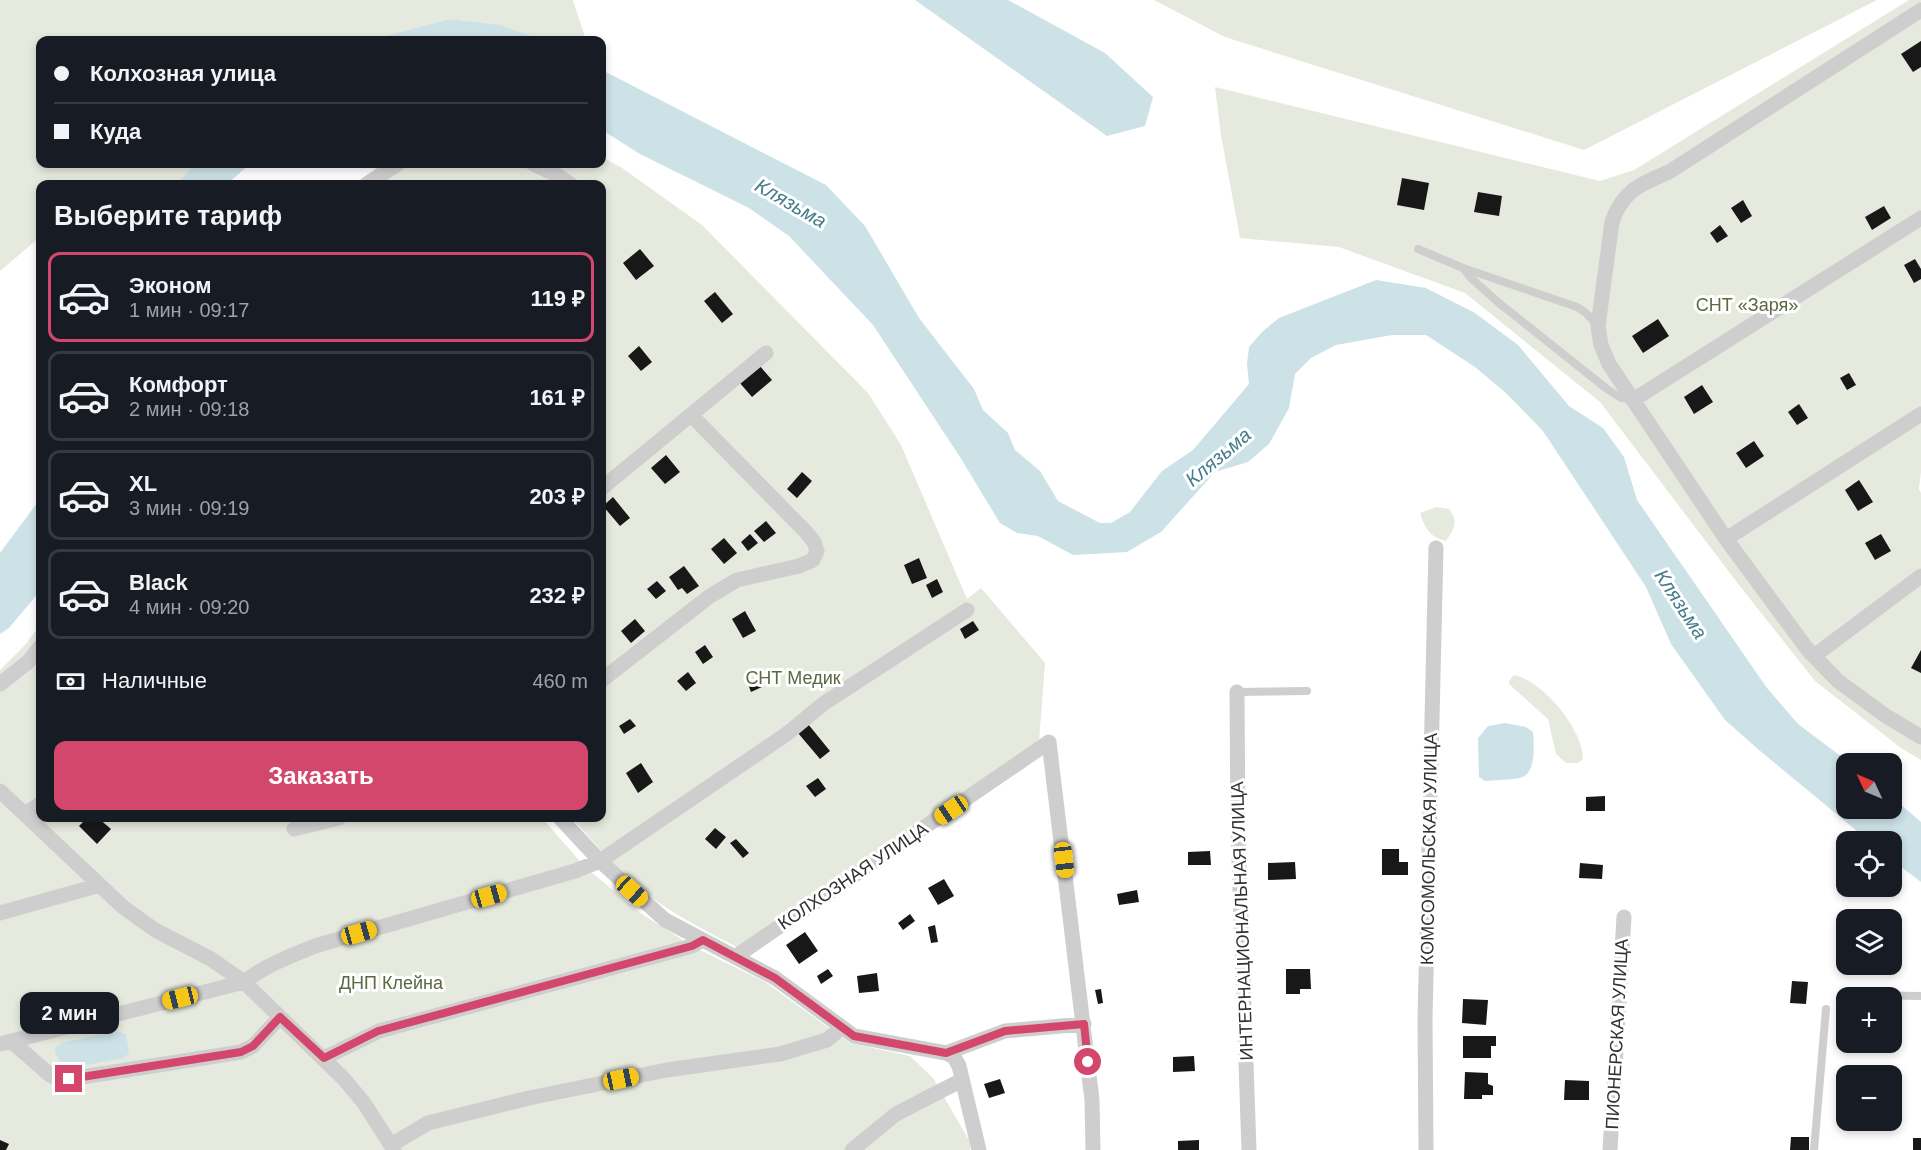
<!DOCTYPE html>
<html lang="ru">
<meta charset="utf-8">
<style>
body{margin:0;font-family:Arial,sans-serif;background:#20242c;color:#f1f3f6;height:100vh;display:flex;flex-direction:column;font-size:22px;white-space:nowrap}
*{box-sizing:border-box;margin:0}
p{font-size:20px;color:#9ea1a6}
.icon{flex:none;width:33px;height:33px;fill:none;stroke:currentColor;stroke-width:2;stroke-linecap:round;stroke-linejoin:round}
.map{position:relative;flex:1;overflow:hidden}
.side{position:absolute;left:36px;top:180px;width:570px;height:642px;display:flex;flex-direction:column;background:#171b24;border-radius:12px;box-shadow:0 3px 9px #0003}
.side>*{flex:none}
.banner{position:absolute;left:36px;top:36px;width:570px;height:132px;border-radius:12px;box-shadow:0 3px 9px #0003;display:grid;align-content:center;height:132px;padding:0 18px;background:#171b24}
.needle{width:39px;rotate:314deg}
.buttons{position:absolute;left:1836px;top:753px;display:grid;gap:12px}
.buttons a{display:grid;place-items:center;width:66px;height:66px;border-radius:12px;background:#171b24;box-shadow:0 3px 9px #0003;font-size:30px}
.end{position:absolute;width:27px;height:27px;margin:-14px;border:8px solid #d4476c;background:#fff;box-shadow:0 0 0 3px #fff}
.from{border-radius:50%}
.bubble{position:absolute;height:42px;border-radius:12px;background:#171b24;box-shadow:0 3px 9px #0003;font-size:20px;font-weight:800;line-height:42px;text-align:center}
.car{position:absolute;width:18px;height:36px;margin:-18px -9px;border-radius:8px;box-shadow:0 0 4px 2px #0007;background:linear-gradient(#f5c518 24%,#345 0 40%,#f5c518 0 76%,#345 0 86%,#f5c518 0)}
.banner b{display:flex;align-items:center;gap:21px;height:57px;font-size:22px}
.banner b+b{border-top:2px solid #363941}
.banner i{width:15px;height:15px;background:#f1f3f6}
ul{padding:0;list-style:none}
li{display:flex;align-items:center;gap:18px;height:90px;margin:0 12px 9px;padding:0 6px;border:3px solid #363941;border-radius:12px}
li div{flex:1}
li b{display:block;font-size:22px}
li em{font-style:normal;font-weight:800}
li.on{border-color:#d4476c}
li>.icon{width:54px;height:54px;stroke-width:1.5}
h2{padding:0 18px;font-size:27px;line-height:72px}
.pay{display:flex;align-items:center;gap:15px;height:66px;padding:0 18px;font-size:22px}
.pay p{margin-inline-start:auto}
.primary-button{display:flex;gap:12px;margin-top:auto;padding:12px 18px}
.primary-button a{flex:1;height:69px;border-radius:12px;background:#d4476c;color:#fff;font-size:24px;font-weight:800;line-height:69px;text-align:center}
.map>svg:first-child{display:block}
</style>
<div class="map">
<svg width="1921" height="1150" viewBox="0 0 1921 1150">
<rect width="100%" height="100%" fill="#fff"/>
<path fill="#e6e9dd" d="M0,0h573l13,40h-44l-41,-15 -51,-6 -81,21h-329v124h153l-15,20h-138v53l-40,34z
M1154,0h723l-293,150 -359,-113z
M1909,0h12v471l-2,18 2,4v267l-20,-12 -86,-67 -76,-96 -139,-183 -135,-109 -126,-46 -99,-9 -19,-103 -6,-48 385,94 34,-11z
M602,157l20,11 80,57 166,168 33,52 66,154 14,-11 64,75 -6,79 -301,206c-33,-18 -66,-34 -95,-57 -27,-21 -49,-49 -71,-73h30v-634h-248l28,-20h220z
M1436,507l13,2c10,13 5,20 -3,32 -16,-4 -21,-12 -26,-28z
M40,625v193h502l43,49 54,45 53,34 73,36 85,61 60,13 23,22 37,64v8h-970v-480l25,-25z
M1514,675c29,6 69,54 69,84l-5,4h-12l-10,-9 -8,-35 -39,-35v-3z"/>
<path fill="#cce2e7" d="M915,0h93l97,53 48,44 -8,29 -38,10z
M450,19l51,6 41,15h-173z
M602,70l224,115 39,41 54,92 55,71 9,21 25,23 7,17 25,21 18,30 42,22h11l19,-11 32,-41 31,-21 56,-66 -2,-20 2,-17 14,-16 16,-13 97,-38 50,8 49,25 43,32 51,61 34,22 21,29 13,43 130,188 31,36 52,39 -4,1v44h46v-11l29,25v60l-29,-22v-18l-23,-1 -110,-91 -34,-30 -54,-76 -25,-57 -103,-156 -36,-37 -32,-27 -49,-32h-34l-56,10 -25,13 -16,16 -6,34 -20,36 -21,18 -33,10 -54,60 -34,20 -54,3 -35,-19 -21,-3 -17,-10 -40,-66 -87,-132 -84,-89 -40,-28 -109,-54 -38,-24z
M193,164h57l-23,20h-49z
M40,499v92l-31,37 -9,6v-81z
M1505,723l21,4 7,5c1,12 3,39 -10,45 -8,3 -28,3 -38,4l-6,-4 -1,-39 10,-12z
M118,1031l8,3 3,19 -5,5c-11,2 -46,9 -54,8 -9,-2 -15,-9 -15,-18l6,-5z"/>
<path fill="#181818" d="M1921,41v26l-8,5 -12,-18z
M1402,178l27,5 -5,27 -27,-5z
M1478,192l24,4 -3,20 -25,-4z
M1743,200l9,16 -11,7 -10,-15z
M1884,206l7,12 -19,12 -7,-13z
M1720,225l8,11 -11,7 -7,-10z
M640,249l14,17 -18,14 -13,-17z
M1915,259l6,10v10l-7,4 -10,-18z
M715,292l18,22 -11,9 -18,-22z
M1658,319l11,17 -26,17 -11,-17z
M639,346l13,16 -11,9 -13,-15z
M759,365l13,15 -20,17 -13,-15z
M1849,373l7,12 -9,5 -7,-12z
M1702,385l11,17 -19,12 -10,-17z
M1799,404l9,14 -11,7 -9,-13z
M1754,441l10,15 -18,12 -10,-15z
M666,455l14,17 -15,12 -14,-16z
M802,472l10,9 -15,17 -10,-9z
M1859,480l14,22 -15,9 -13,-21z
M613,497l17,21 -10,8 -17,-20z
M766,521l10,12 -12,9 -10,-11z
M750,534l8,9 -10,8 -7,-9z
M1881,534l10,17 -16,9 -10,-17z
M724,538l13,15 -13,11 -13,-15z
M919,558l8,20 -15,6 -8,-19z
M684,566l15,20 -12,8 -5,-6 -4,2 -9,-13z
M937,579l6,13 -11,6 -6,-13z
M657,581l9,10 -10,8 -9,-10z
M745,611l11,20 -13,7 -11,-19z
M635,619l10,12 -14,12 -10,-12z
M973,621l6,9 -14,9 -5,-10z
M705,645l8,12 -10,7 -8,-12z
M1921,650v23l-10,-5z
M688,672l8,11 -10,8 -9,-10z
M758,679l4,8 -11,5 -3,-8z
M630,719l6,7 -12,8 -5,-8z
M808,724l22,27 -10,8 -22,-26z
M641,763l12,19 -15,11 -12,-20z
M818,778l8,11 -11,8 -9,-11z
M1605,796v15h-19v-14z
M87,818h11l13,11 -14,15 -18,-18z
M715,828l11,9 -10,12 -11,-10z
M736,839l13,14 -6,5 -13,-15z
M1382,849h17v13h9v13h-26z
M1210,851l1,14h-23v-13z
M1295,862l1,17 -28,1v-17z
M1580,863l23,2 -1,14 -23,-1z
M944,879l10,17 -16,9 -10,-17z
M1137,890l2,12 -20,3 -2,-11z
M910,914l5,7 -12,9 -5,-7z
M935,925l3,17 -7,1 -3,-16z
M805,932l13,19 -19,13 -13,-19z
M828,969l5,7 -12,8 -4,-8z
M1286,969h24l1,20h-11v5h-14z
M877,973l2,18 -20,2 -2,-17z
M1792,981l16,1 -2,22 -16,-1z
M1101,989l2,14 -5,1 -3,-14z
M1463,999l25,1 -2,25 -24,-2z
M1463,1036h33v10h-5v12h-28z
M1194,1056l1,15 -22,1v-15z
M1465,1072l23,1v11l5,2v9h-11v4h-18z
M1000,1079l5,14 -16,5 -5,-14z
M1565,1080l24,1v19h-25z
M1791,1137h18v13h-19z
M1913,1138h8v12h-8z
M0,1140l9,4 -3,6h-6z
M1199,1140v10h-21v-9z"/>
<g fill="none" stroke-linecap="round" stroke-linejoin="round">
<path stroke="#cecece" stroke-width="8" d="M1418,249l45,19 114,39 9,6 11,12
M1463,268l8,10 28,25 108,86 14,9 10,1
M1237,692l70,-1
M1862,995l59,1
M1814,1150l12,-141"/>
<path stroke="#cecece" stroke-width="15" d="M1921,10l-252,162c-28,12 -46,18 -57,50l-14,104 3,19 8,19 117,175 82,111 30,31 48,35 35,21
M533,164l24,11 13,9
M367,184l31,-20
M1633,400l288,-182
M602,488l164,-135
M1726,539l195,-125
M1814,656l107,-80
M602,680l108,-84 27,-16 62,-14 14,-6 4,-9 -3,-9 -9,-11 -114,-116
M0,684l28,-22 12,-15
M1237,692l1,138 11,320
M0,791l123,116 32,23 56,29 33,23 100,97 20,24 30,47
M25,814l15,-10
M560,818l40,43 65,59 110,58 79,58 92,17 8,4 5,9 20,84
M294,829l45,-11
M0,913l100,-28
M735,957l314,-215 43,358 1,50
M11,1041l39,34 7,3 12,1 172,-27 12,-6 27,-29
M0,1044l244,-62c22,-17 46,-26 71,-36l260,-75 25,-10 188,-128 35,-29 144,-94
M946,1053l59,-22 79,-7
M324,1058l55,-27 313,-85 11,-6
M391,1145l37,-22 101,-25 138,-28 113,-16 47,-14 14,-12
M852,1150l44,-36 66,-34
M1426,1150l-1,-131 11,-471
M1610,1150l14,-233"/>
</g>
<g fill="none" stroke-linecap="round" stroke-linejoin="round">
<path stroke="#d4476c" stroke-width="8" d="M69,1079l172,-27 12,-6 27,-29 44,41 54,-27 314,-85 11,-6 72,38 79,58 92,17 59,-22 79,-7 4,38"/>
</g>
<g text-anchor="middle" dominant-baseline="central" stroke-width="6" stroke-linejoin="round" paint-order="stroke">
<g font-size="18" fill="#5b6842" stroke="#fff">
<text x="1747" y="305">СНТ «Заря»</text>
<text x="793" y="678">СНТ Медик</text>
<text x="391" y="983">ДНП Клейна</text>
</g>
<g font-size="18" fill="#313131" stroke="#fff">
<text transform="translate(1429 849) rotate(-89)">КОМСОМОЛЬСКАЯ УЛИЦА</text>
<text transform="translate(853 876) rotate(-34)">КОЛХОЗНАЯ УЛИЦА</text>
<text transform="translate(1242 921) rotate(-92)">ИНТЕРНАЦИОНАЛЬНАЯ УЛИЦА</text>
<text transform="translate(1617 1034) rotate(-87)">ПИОНЕРСКАЯ УЛИЦА</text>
</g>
<g font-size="20" font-style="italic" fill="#467d8b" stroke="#fff">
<text transform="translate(791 203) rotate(30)">Клязьма</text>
<text transform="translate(1218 457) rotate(-40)">Клязьма</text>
<text transform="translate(1681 604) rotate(57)">Клязьма</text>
</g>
</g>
</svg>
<div class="buttons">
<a><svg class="needle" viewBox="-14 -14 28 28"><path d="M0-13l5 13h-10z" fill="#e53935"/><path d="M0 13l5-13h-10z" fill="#9ea1a6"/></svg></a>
<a><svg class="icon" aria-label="locate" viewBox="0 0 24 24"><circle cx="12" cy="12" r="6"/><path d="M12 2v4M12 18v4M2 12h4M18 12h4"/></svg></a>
<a><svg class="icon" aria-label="layers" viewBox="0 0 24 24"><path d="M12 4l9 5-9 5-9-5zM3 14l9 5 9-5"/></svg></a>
<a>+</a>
<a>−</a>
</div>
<i class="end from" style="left:1088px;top:1062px"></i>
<i class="end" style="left:69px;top:1079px"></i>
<div class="bubble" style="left:20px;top:992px;width:99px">2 мин</div>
<i class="car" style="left:951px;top:810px;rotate:236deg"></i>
<i class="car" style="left:1064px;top:860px;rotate:173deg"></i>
<i class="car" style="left:632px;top:891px;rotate:132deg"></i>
<i class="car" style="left:489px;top:896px;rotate:74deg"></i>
<i class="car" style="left:359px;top:933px;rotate:74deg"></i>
<i class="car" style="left:180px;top:998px;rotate:256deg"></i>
<i class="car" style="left:621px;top:1079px;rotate:78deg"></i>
<div class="banner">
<b><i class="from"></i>Колхозная улица</b>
<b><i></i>Куда</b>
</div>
<section class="side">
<h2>Выберите тариф</h2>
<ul>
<li class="on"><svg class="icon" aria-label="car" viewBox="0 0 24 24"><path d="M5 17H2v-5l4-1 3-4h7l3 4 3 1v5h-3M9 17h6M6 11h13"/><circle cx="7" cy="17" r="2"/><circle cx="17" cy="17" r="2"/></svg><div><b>Эконом</b><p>1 мин · 09:17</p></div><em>119 ₽</em></li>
<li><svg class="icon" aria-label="car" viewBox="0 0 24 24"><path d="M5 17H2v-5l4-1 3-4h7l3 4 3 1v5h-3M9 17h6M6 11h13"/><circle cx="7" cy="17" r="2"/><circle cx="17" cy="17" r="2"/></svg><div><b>Комфорт</b><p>2 мин · 09:18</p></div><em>161 ₽</em></li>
<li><svg class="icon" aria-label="car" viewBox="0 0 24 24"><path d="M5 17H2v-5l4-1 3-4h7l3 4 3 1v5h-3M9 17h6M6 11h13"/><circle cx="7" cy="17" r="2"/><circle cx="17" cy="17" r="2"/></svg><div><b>XL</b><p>3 мин · 09:19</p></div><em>203 ₽</em></li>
<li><svg class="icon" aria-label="car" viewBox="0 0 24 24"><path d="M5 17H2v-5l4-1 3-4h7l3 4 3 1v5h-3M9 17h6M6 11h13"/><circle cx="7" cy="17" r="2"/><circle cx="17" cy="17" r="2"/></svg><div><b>Black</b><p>4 мин · 09:20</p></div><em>232 ₽</em></li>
</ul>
<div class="pay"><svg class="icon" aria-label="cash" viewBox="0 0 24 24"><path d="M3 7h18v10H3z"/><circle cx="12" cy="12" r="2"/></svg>Наличные<p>460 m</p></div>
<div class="primary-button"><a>Заказать</a></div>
</section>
</div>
